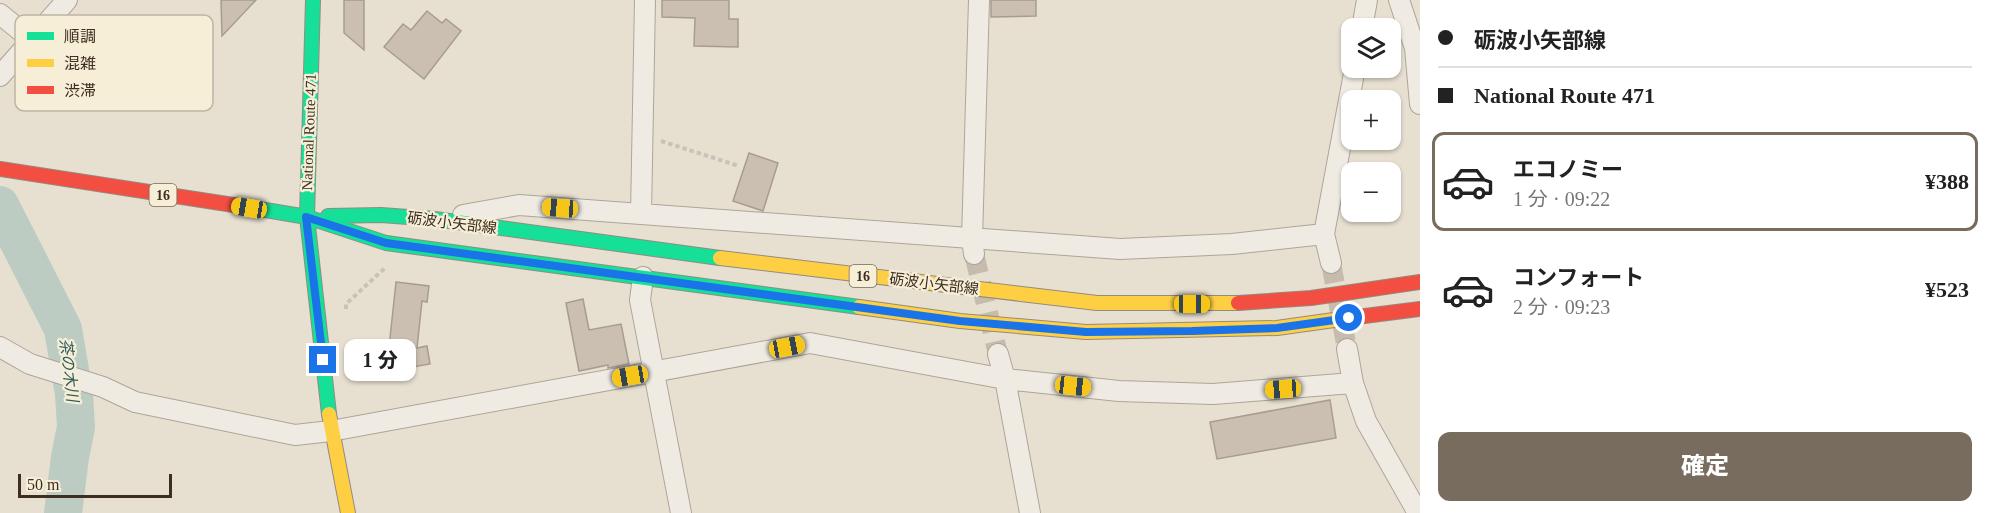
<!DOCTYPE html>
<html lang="ja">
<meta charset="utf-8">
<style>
body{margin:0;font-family:"Times New Roman","Noto Sans JP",serif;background:#f6f6f6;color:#222;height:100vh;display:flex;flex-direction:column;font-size:22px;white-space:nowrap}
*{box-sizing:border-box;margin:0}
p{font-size:20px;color:#767676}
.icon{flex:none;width:33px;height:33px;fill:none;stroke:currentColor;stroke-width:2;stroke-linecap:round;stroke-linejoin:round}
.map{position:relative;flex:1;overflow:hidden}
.details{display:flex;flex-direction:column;background:#fff;width:570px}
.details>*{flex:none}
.banner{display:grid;align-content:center;height:132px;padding:0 18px;background:#fff}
.controls{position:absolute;left:1341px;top:18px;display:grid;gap:12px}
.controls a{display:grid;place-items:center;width:60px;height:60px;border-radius:12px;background:#fff;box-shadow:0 2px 4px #0004;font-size:30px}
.scale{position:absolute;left:18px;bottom:15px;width:154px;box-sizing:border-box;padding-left:6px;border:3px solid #3d2e20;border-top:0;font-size:16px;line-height:21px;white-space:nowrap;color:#3d2e20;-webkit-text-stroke:4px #f7eed8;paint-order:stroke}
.end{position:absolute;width:27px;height:27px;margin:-14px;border:8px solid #1a73e8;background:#fff;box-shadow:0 0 0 3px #fff}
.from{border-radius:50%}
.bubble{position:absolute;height:42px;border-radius:12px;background:#fff;box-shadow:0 2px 4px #0004;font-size:20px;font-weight:800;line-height:42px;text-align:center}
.car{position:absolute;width:18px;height:36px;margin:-18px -9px;border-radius:8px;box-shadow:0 0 4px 2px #0007;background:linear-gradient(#f5c518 24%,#345 0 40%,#f5c518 0 76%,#345 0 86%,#f5c518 0)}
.banner b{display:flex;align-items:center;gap:21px;height:57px;font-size:22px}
.banner b+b{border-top:2px solid #e0e0e0}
.banner i{width:15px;height:15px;background:#222}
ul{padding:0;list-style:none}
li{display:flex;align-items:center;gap:18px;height:99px;margin:0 12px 9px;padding:0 6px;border:3px solid transparent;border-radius:12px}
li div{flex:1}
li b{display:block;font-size:22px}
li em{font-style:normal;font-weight:800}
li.active{border-color:#786c5e}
li>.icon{width:54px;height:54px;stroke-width:1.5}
.button{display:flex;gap:12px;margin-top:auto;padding:12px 18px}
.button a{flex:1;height:69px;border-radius:12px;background:#786c5e;color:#fff;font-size:24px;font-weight:800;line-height:69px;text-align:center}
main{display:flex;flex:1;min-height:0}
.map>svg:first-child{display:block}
</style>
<main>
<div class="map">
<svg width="1420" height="513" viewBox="0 0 1420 513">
<rect width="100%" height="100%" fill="#e7e0d1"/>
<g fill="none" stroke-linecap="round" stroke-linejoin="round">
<path stroke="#bcccc2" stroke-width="38" d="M0,205l63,124 11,65 2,33 -6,30 -7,56"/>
</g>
<path fill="#cbbfb2" stroke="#a89c90" stroke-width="1.5" d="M221,0h35l-34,36z
M344,0h20v50l-20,-17z
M662,0h67v19h9v28l-44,-1 1,-28 -33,-1z
M991,0h45v16l-45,1z
M427,11l15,12 4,-4 15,12 -37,48 -40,-32 19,-23 8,6z
M749,153l29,10 -15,48 -30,-10z
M396,282l33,4 -2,16 -5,-1 -5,47 10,-2 3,18 -34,6 -6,-32z
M583,299l6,31 32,-6 8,40 -21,4v-3l-29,6 -13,-68z
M1330,400l6,38 -119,21 -7,-37z"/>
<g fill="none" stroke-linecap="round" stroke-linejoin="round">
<path stroke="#c5bcae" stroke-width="20" stroke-dasharray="20 10" stroke-linecap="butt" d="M974,254l24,100
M1331,263l16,86"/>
<defs>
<path id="street" d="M1399,0l16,48 5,56
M0,14l32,26
M1362,28l5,-28
M0,76l67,-76
M641,214l479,35 112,-5 92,-10 7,29
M463,215l56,-10 122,9 4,-214
M1324,234l31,-166
M974,254l-2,-15 7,-239
M643,277l-3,23 41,213
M0,347l30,17 73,23 32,15 160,33 36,-4 479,-88 195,36 114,12 94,3 140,-11
M1347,349l6,34 13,38 52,92
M998,354l7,25 25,134"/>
<path id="fast" d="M313,0l-6,217 22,197
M253,208l54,9 79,26 473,64
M328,216l53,-1 54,4 285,39"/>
<path id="slow" d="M720,258l377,45h141
M859,307l101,14 126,11 191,-4 64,-9
M329,414l19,99"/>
<path id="jam" d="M0,169l253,39
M1238,303l73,-5 109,-16
M1341,319l79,-10"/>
</defs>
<use href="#street" stroke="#ada599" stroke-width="22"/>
<use href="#fast" stroke="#928b80" stroke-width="16"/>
<use href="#slow" stroke="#928b80" stroke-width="16"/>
<use href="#jam" stroke="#928b80" stroke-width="16"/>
<path stroke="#c8c2b9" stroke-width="4" stroke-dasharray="4.5 3" stroke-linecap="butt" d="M661,141l78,25
M346,309v-5l39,-36"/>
<use href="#street" stroke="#efebe3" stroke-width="20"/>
<use href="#fast" stroke="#16e098" stroke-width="14"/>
<use href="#slow" stroke="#ffcf43" stroke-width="14"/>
<use href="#jam" stroke="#f24e42" stroke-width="14"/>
</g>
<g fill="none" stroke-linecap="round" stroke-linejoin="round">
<path stroke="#1a73e8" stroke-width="8" d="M323,360l-17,-143 80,26 574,78 126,11 106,-1 85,-3 72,-10"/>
</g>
<g text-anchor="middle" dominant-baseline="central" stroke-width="4.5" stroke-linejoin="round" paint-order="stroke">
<g fill="#f7eed8" stroke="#756857" stroke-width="1.5">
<rect x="149.5" y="184" width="27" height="22" rx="4.5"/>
<rect x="849.5" y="265" width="27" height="22" rx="4.5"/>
</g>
<g font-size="14" font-weight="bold" fill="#3d2e20">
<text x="163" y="195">16</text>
<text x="863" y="276">16</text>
</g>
<g font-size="15" fill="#3d2e20" stroke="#f7eed8">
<text transform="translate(309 132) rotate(-88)">National Route 471</text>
<text transform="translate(452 223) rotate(7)">砺波小矢部線</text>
<text transform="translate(934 284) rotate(7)">砺波小矢部線</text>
</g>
<g font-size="16" font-style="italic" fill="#2f5d5a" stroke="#f7eed8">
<text transform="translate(69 370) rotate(83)">茶の木川</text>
</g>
</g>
<rect x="15" y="15" width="198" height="96" rx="9" fill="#f7eed8" stroke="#bfb4a1" stroke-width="1.5"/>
<rect x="27" y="32" width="27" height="8" fill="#16e098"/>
<rect x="27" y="59" width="27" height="8" fill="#ffcf43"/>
<rect x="27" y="86" width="27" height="8" fill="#f24e42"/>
<g font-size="16" fill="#3d2e20">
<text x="64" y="42">順調</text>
<text x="64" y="69">混雑</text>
<text x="64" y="96">渋滞</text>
</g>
</svg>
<div class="controls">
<a><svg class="icon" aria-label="layers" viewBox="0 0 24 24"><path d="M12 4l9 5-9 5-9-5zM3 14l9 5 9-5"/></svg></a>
<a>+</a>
<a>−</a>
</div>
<div class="scale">50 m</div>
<i class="end from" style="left:1349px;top:318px"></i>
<i class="end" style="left:323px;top:360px"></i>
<div class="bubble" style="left:344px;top:339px;width:72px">1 分</div>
<i class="car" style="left:249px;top:208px;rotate:279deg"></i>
<i class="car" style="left:560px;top:208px;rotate:274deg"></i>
<i class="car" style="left:1192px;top:304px;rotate:90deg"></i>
<i class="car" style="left:787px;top:347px;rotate:79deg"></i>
<i class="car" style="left:630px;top:376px;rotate:260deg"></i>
<i class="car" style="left:1073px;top:386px;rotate:96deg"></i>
<i class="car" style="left:1283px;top:389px;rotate:266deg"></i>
</div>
<section class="details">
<div class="banner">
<b><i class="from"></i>砺波小矢部線</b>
<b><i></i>National Route 471</b>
</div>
<ul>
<li class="active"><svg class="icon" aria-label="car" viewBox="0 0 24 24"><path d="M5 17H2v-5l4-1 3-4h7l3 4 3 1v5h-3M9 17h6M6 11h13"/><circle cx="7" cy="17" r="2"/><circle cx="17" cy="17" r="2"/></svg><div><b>エコノミー</b><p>1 分 · 09:22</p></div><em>¥388</em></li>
<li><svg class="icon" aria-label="car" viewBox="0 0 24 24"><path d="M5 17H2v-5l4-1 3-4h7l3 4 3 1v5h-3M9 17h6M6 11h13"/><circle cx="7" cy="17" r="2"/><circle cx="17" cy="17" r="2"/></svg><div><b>コンフォート</b><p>2 分 · 09:23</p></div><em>¥523</em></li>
</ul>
<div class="button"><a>確定</a></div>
</section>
</main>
